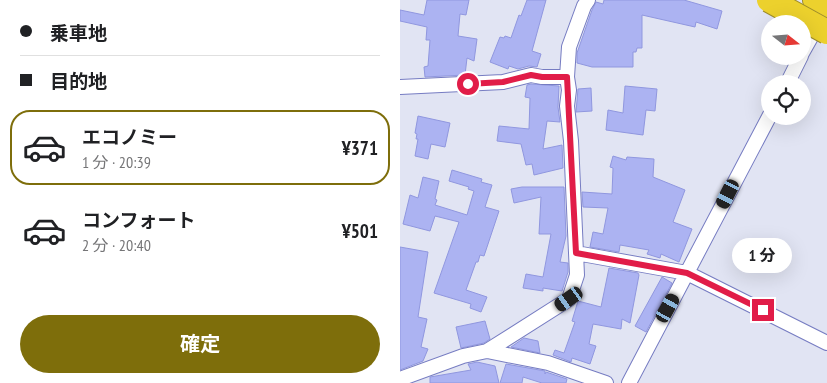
<!DOCTYPE html>
<html lang="ja">
<meta charset="utf-8">
<style>
body{margin:0;font-family:"PT Sans Narrow","Noto Sans JP",sans-serif;background:#f2f2f2;color:#202124;height:100vh;display:flex;flex-direction:column;font-size:19px;white-space:nowrap}
*{box-sizing:border-box;margin:0}
p{font-size:16px;color:#757577}
.icon{flex:none;width:28px;height:28px;fill:none;stroke:currentColor;stroke-width:2;stroke-linecap:round;stroke-linejoin:round}
.map{position:relative;flex:1;overflow:hidden}
.drawer{display:flex;flex-direction:column;background:#fff;width:400px}
.drawer>*{flex:none}
.hud{display:grid;align-content:center;height:110px;padding:0 20px;background:#fff}
.needle{width:32px;rotate:107deg}
.tools{position:absolute;left:361px;top:15px;display:grid;gap:10px}
.tools a{display:grid;place-items:center;width:50px;height:50px;border-radius:50%;background:#fff;box-shadow:0 5px 20px #0002;font-size:25px}
.end{position:absolute;width:22px;height:22px;margin:-11px;border:6px solid #e11d48;background:#fff;box-shadow:0 0 0 2px #fff}
.from{border-radius:50%}
.bubble{position:absolute;height:35px;border-radius:18px;background:#fff;box-shadow:0 5px 20px #0002;font-size:16px;font-weight:700;line-height:35px;text-align:center}
.car{position:absolute;width:15px;height:30px;margin:-15px -8px;border-radius:6px;box-shadow:0 0 4px 1px #0007;background:linear-gradient(#222 24%,#8ab4d8 0 40%,#222 0 76%,#8ab4d8 0 86%,#222 0)}
.hud b{display:flex;align-items:center;gap:18px;height:48px;font-size:19px}
.hud b+b{border-top:1px solid #e0e0e0}
.hud i{width:12px;height:12px;background:#202124}
ul{padding:0;list-style:none}
li{display:flex;align-items:center;gap:15px;height:75px;margin:0 10px 8px;padding:0 10px;border:2px solid transparent;border-radius:20px}
li div{flex:1}
li b{display:block;font-size:19px}
li em{font-style:normal;font-weight:700}
li.on{border-color:#7e6e0b}
li>.icon{width:45px;height:45px;stroke-width:1.5}
.action{display:flex;gap:10px;margin-top:auto;padding:10px 20px}
.action a{flex:1;height:58px;border-radius:30px;background:#7e6e0b;color:#fff;font-size:20px;font-weight:700;line-height:58px;text-align:center}
main{display:flex;flex:1;min-height:0}
.map>svg:first-child{display:block}
</style>
<main>
<section class="drawer">
<div class="hud">
<b><i class="from"></i>乗車地</b>
<b><i></i>目的地</b>
</div>
<ul>
<li class="on"><svg class="icon" aria-label="car" viewBox="0 0 24 24"><path d="M5 17H2v-5l4-1 3-4h7l3 4 3 1v5h-3M9 17h6M6 11h13"/><circle cx="7" cy="17" r="2"/><circle cx="17" cy="17" r="2"/></svg><div><b>エコノミー</b><p>1 分 · 20:39</p></div><em>¥371</em></li>
<li><svg class="icon" aria-label="car" viewBox="0 0 24 24"><path d="M5 17H2v-5l4-1 3-4h7l3 4 3 1v5h-3M9 17h6M6 11h13"/><circle cx="7" cy="17" r="2"/><circle cx="17" cy="17" r="2"/></svg><div><b>コンフォート</b><p>2 分 · 20:40</p></div><em>¥501</em></li>
</ul>
<div class="action"><a>確定</a></div>
</section>
<div class="map">
<svg width="427" height="383" viewBox="0 0 427 383">
<rect width="100%" height="100%" fill="#e1e4f3"/>
<path fill="#acb3f2" stroke="#9097df" d="M27,0h42l-3,15 -6,-1 -2,22 19,3 -3,22 -7,-3 -2,17 -40,2 -1,-10 4,-1 2,-26h-4l1,-13 -27,-6v-11l24,5z
M127,0h19l-14,51 9,3 -4,13 -8,-1 -11,3 -9,-3 -1,3 -18,-7 10,-25 4,1 1,-2 6,2 8,-23 2,1z
M204,0h80l38,11 -5,18 -21,-7 -1,5 -53,-12v33h-5l-1,4h-3v15h-41l-15,-4v-10l15,-43 4,-8 7,2z
M131,84l28,2 -1,21 2,15 -13,-1 -4,28 19,-4 1,23 -29,7 -2,-11 -6,1 -5,-21 -24,-3 2,-15 30,3 1,-31 -5,-1 2,-12z
M225,86l32,3 -2,22 -9,-1 -3,25 -37,-5 2,-20 15,3z
M191,88l1,23 -16,1 2,-23z
M18,116l32,7 -5,24 -14,-3 -3,15 -13,-3 3,-17h-2l1,-5 -2,-1z
M213,156l13,4 1,-3 27,2 -1,18 32,13 -12,32 19,7 -13,33 -18,-8 -1,4 -13,-4 2,-4 -29,-5 -1,7 -29,-5 3,-15 10,2 5,-26 -25,-1 -1,-15 30,2 1,-26 -3,-1z
M52,170l30,9 -1,3 11,3 -7,22 14,4 -15,45 -4,-1 -2,7h-2l-10,28 21,7 -6,15 -11,-4 1,-4 -37,-11 25,-71 -24,-6 -5,15 -27,-7 7,-29 8,3 5,-21 16,4 -4,18 2,1 -2,5 32,10 7,-24 -6,-2 1,-2 -20,-6z
M122,187h42l2,49 -6,26 8,1v9l-6,19 -19,-3v3l-20,-3 3,-14 17,3 8,-43h-12l2,-37 -27,6 -3,-14z
M0,247l28,5 -10,65 9,2 -6,28 7,2 -5,12 -23,9z
M209,268l29,5 1,2 -9,48 -8,-4 -1,10 -28,-5 -4,20 7,2 -6,18 -18,-6 -1,4 -18,-7 2,-5 9,3 11,-31 -3,-1 6,-20 23,6z
M262,277l10,6 -26,49 -11,-6z
M85,321l5,18 -6,4 -23,5 -5,-21z
M124,338l14,3 2,12 -29,-6z
M77,362l18,4 4,17h-69v-6l41,-7 -3,-6z
M106,364l39,7v3l1,-2 21,7 -1,4h-24l-19,-6 -1,6h-22z"/>
<g fill="none" stroke-linecap="round" stroke-linejoin="round">
<defs>
<path id="minor" d="M402,53l18,-32
M387,84l14,-28
M0,87l103,-5 28,-7 11,2h25
M176,253l111,20 140,70
M87,351l61,12 58,20
M0,379l63,-23 24,-5 82,-52 8,-24 -1,-22 -5,-112 -4,-35 2,-16 -2,-13 2,-30 15,-41 4,-6
M229,383l141,-268"/>
<path id="motorway" d="M415,0l12,6"/>
</defs>
<use href="#minor" stroke="#767cc2" stroke-width="16"/>
<use href="#motorway" stroke="#9e8d2b" stroke-width="26"/>
<use href="#minor" stroke="#fff" stroke-width="14"/>
<use href="#motorway" stroke="#ecd12d" stroke-width="24"/>
<defs>
<path id="motorway-bridge" d="M369,0l58,32"/>
</defs>
<use href="#motorway-bridge" stroke="#9e8d2b" stroke-width="26" stroke-linecap="butt"/>
<use href="#motorway-bridge" stroke="#ecd12d" stroke-width="24"/>
</g>
<g fill="none" stroke-linecap="round" stroke-linejoin="round">
<path stroke="#e11d48" stroke-width="6" d="M68,84l35,-2 28,-7 11,2h25l9,176 111,20 76,37"/>
</g>
</svg>
<div class="tools">
<a><svg class="needle" viewBox="-14 -14 28 28"><path d="M0-13l5 13h-10z" fill="#e53935"/><path d="M0 13l5-13h-10z" fill="#757577"/></svg></a>
<a><svg class="icon" aria-label="locate" viewBox="0 0 24 24"><circle cx="12" cy="12" r="6"/><path d="M12 2v4M12 18v4M2 12h4M18 12h4"/></svg></a>
</div>
<i class="end from" style="left:68px;top:84px"></i>
<i class="end" style="left:363px;top:310px"></i>
<div class="bubble" style="left:332px;top:238px;width:60px">1 分</div>
<i class="car" style="left:328px;top:194px;rotate:207deg"></i>
<i class="car" style="left:169px;top:299px;rotate:235deg"></i>
<i class="car" style="left:268px;top:308px;rotate:29deg"></i>
</div>
</main>
